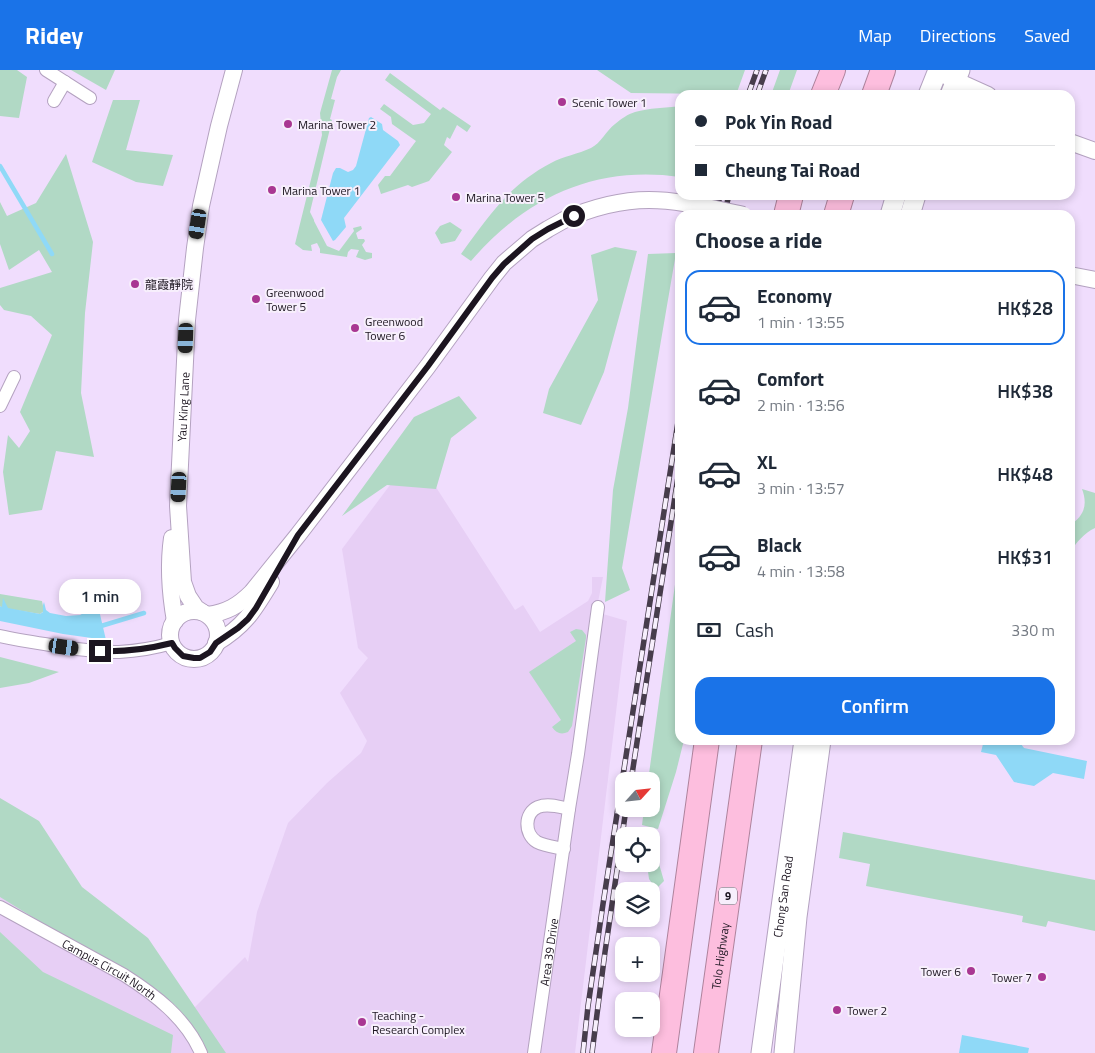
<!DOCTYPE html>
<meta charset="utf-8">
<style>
body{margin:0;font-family:"Titillium Web","Noto Sans TC",sans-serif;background:#f2f2f3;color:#1f2937;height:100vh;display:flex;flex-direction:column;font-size:19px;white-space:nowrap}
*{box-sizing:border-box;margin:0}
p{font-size:16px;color:#747a83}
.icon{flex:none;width:28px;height:28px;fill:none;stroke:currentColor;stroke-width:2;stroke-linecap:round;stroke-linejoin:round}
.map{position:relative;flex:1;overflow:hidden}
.sheet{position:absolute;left:675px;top:140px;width:400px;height:535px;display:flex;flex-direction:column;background:#fff;border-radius:15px;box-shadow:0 2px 8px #0003}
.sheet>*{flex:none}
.guide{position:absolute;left:675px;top:20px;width:400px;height:110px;border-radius:15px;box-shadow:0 2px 8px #0003;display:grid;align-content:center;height:110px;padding:0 20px;background:#fff}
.needle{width:32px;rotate:63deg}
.buttons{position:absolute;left:615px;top:702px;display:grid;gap:10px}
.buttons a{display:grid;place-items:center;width:45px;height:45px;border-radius:10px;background:#fff;box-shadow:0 2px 8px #0003;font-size:25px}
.end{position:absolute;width:22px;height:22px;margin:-11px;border:6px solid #1c1520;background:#fff;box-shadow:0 0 0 2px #fff}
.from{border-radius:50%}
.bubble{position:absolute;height:35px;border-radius:15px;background:#fff;box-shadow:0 2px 8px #0003;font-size:16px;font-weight:600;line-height:35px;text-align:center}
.car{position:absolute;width:15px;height:30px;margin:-15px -8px;border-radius:6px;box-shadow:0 0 4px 1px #0007;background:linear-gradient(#222 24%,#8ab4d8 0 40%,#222 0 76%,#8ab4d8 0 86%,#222 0)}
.guide b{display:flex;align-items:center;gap:18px;height:48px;font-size:19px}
.guide b+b{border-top:1px solid #e0e1e3}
.guide i{width:12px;height:12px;background:#1f2937}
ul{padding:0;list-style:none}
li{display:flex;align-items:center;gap:15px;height:75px;margin:0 10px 8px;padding:0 10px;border:2px solid transparent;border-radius:15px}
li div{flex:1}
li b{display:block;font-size:19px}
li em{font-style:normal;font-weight:600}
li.active{border-color:#1a73e8}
li>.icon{width:45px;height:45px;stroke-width:1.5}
h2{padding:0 20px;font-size:22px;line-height:60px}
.pay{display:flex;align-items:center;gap:12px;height:55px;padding:0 20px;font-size:19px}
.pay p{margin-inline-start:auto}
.cta{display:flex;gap:10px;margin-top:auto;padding:10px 20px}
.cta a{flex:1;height:58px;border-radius:15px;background:#1a73e8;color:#fff;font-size:20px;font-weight:600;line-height:58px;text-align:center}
header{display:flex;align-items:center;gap:30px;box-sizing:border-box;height:70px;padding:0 25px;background:#1a73e8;color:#fff}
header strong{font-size:24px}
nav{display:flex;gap:28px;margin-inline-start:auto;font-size:18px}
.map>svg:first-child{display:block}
</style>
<header>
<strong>Ridey</strong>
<nav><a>Map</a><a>Directions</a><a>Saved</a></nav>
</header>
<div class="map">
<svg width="1095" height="983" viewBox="0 0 1095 983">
<rect width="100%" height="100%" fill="#f0ddfd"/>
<path fill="#e7cff5" d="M414,383l101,157 8,-5 17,27 48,-31 4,-8v-16h11l-7,35 31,9 -52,432h-575v-173l190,132 55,-55 3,5 9,-50 31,-89 39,-40 34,-30 6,-12 -27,-48 28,-35 -10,-10 -16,-99z"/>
<path fill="#b1d9c5" d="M0,0h17l10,7 -8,41 -19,-2z
M71,0h44l-9,20z
M332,0h9l-4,7 -6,22 4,1 -5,19 2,1 -22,92 4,8v1l13,25 12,5 15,-20 -1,-3 8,-2 1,3 -6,4 2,6h6l1,2 -3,4 4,7 6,1v5l-7,2 -9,-3 3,-7 -8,-1 -3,3 -1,5 -27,-4v-4l-3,-6 -6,2 1,6 -9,-1 -8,-6 27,-109 -2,-22z
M597,0h148l-9,25 -17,-1 -88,-1z
M780,0h17l-9,25h-17z
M390,3l50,37 3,-3 28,19 -4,6 -10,-7 -7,14 -3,-2 -3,8 8,7 -23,29 -17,6 -4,-2 -27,9 -3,-9 7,-9h5l26,-35 -24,-17 -1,-7 -11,-8 4,-5 29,21 11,-2 7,-9 -46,-34z
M113,30h27l-14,50 47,5 -10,31 -27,-4 -44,-20z
M680,36v71c-84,-12 -154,20 -209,84l-10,-7c28,-38 48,-69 90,-91 13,-7 27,-9 40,-15 10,-5 15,-17 24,-24 6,-5 13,-10 20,-12 14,-4 30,-4 45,-6z
M66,84l27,88 -8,71 -4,80 13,64 -38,-6 -14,59 -33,5 -6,-43 5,-37 11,13 11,-17 -10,-19 32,-77 -21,-19 -27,-6 -4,-5v-17l52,-16 -13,-22 -30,20 -9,-26v-42l7,14 29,-13z
M450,152l12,8 -7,11 -14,3 -6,-11 5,-7z
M615,177l22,4 -33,121 -23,53 -38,-12 6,-24 49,-89 -7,-45z
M676,183l-54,315 8,22 -25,12 8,-112 15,-82 20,-154z
M459,326l18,22 -26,20 -15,51 -49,-4 -45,31 72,-99z
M1082,419l13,4v35c-11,5 -18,14 -25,24v-27c14,-9 18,-20 12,-36z
M680,478v192h4l-8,32 -18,57 -16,-4 2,-16h7v-28h-3z
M0,524l42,7 2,10 -4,3 -37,-6 -3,-2z
M576,559l6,1 4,5v3l-14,88 -4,6c-7,3 -12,1 -16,-5l9,-7 -32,-48 47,-31 -6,-9z
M0,587l59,15 -30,11 -29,5z
M0,728l39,23 43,66 66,51 78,115h-21l-30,-48 -175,-108z
M843,762l252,48v51l-47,-10 -2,6 -24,-5 1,-6 -157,-30 4,-22 -31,-6z
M652,770l12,41 -8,8 -7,-10 -2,-15h4v-19z
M0,862l43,40 130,63 -2,18h-171z"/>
<path fill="#8fd9f7" d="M371,47l11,7 1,6 15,11 2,4 -56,73 2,9 -11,13 -2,1 -12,-21 12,-47 3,-5h4l8,4 5,-2 3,-4 13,-48z
M3,528l5,10 32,6 3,-2v-7l1,-3 2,8 4,3 16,3 14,-1 9,-5 1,-4 5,5 4,-1 7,30 -43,-6 -63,-13v-15l2,1z
M984,670h34l6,8 63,13 -3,18 -31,-6 -19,13 -20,-4 -18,-27 -15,-3z
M962,965l67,13 -1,5h-69z"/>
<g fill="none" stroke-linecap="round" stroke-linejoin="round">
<path stroke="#8fd9f7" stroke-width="4.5" d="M0,96l52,88
M98,556h3l43,-13"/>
<defs>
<g id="minor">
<path d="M46,0l44,28"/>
<path d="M54,31l11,-19"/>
<path d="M0,336l14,-29"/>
<path d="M0,566c23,5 46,8 69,12 16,2 33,4 50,4 18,-1 36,-4 53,-9"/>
<path d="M564,779c-9,-2 -19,-3 -27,-7 -13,-8 -13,-29 1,-35 10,-4 22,0 31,2"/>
<path id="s1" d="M0,837l124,68c30,19 62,43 77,78"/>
<path id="s2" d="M534,983l35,-244 9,-55 20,-147"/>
</g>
<g id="tertiary">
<path d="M937,2l51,23"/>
<path d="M1070,72l25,9"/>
<path d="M1070,205l25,5"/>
<path d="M172,468c-4,28 -2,55 3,83"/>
<circle cx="194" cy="565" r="24"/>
<path id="s3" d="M202,542l-6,-4 -8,-12 -5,-14 -5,-76 9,-186 8,-72 6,-42 18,-80 15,-56"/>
<path d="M208,545c19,-3 30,-9 44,-23l46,-57 130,-169 64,-88 12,-15 28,-24 16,-10 16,-9"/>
<path d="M216,573c29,-17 38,-33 55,-61"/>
</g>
<g id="secondary">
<path d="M928,25l10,-25"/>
<path d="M950,25l10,-25"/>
<path d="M890,145l6,-20"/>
<path d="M910,145l6,-20"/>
<path id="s4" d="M761,983l43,-313"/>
<path d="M784,983l13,-136 24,-177"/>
</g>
<g id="motorway">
<path d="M823,25l10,-25"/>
<path d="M874,25l9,-25"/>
<path d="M786,145l5,-20"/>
<path d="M836,145l6,-20"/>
<path d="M664,983l43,-313"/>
<path id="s5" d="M706,983l44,-313"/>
</g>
</defs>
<use href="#minor" stroke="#b4a2c0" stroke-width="14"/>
<use href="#tertiary" stroke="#b4a2c0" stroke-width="18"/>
<use href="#secondary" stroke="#b4a2c0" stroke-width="21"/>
<use href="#motorway" stroke="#ae839c" stroke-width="26"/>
<use href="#minor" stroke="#fff" stroke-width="12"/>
<use href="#tertiary" stroke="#fff" stroke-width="16"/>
<use href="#secondary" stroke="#fff" stroke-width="19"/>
<use href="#motorway" stroke="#fdbede" stroke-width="24"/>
<defs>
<path id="rail" d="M748,25l9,-25
M757,25l9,-25
M716,145l4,-20
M724,145l5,-20
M631,711l49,-317
M583,983l5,-47 15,-102 77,-495
M592,983l13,-101 21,-143"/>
</defs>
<use href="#rail" stroke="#473d4c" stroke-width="5.5"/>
<use href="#rail" stroke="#f7effc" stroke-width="4" stroke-dasharray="11" stroke-linecap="butt"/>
<defs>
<path id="tertiary-bridge" d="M564,150c27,-12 55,-20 85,-20 32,0 64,9 95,15"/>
</defs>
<use href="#tertiary-bridge" stroke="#b4a2c0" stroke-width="18" stroke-linecap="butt"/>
<use href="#tertiary-bridge" stroke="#fff" stroke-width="16"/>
</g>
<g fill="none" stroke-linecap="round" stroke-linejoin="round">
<path stroke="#1c1520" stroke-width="6" d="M100,581c25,1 48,-2 72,-8l3,5 8,8 11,2h6l10,-6 6,-9 22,-15 10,-9 8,-11 42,-73 130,-169 64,-88 12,-14 28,-25 16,-10 26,-13"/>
</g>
<g fill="#a93792" stroke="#f7effc" stroke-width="2">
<circle cx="562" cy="32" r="5"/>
<circle cx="288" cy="54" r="5"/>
<circle cx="272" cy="120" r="5"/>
<circle cx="456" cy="127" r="5"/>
<circle cx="135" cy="214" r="5"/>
<circle cx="256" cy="229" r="5"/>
<circle cx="355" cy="258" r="5"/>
<circle cx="971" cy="901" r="5"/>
<circle cx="1042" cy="907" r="5"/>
<circle cx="837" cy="940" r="5"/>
<circle cx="362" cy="952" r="5"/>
</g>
<g text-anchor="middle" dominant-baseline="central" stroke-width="4" stroke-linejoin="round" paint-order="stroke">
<rect fill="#f7effc" stroke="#5e5662" stroke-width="1" x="719" y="817.5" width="18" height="17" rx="4"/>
<g font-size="11" font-weight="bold" fill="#1c1520">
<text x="728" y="826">9</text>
</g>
<g font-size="12" fill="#1c1520" stroke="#f7effc" text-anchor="start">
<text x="572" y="32">Scenic Tower 1</text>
<text x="298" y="54">Marina Tower 2</text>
<text x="282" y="120">Marina Tower 1</text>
<text x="466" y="127">Marina Tower 5</text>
<text x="145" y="214">龍霞靜院</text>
<text x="266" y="222">Greenwood<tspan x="266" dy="14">Tower 5</tspan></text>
<text x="365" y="251">Greenwood<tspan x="365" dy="14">Tower 6</tspan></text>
<text x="961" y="901" text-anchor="end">Tower 6</text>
<text x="1032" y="907" text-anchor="end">Tower 7</text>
<text x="847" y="940">Tower 2</text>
<text x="372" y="945">Teaching -<tspan x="372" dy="14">Research Complex</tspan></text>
</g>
<g font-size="12" fill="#1c1520" stroke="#f7effc">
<text stroke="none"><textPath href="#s3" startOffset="212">Yau King Lane</textPath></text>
<text stroke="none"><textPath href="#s4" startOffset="158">Chong San Road</textPath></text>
<text stroke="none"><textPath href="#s2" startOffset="102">Area 39 Drive</textPath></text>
<text stroke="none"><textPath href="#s5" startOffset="98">Tolo Highway</textPath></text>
<text stroke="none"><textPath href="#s1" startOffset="126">Campus Circuit North</textPath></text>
</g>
</g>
</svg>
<div class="buttons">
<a><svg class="needle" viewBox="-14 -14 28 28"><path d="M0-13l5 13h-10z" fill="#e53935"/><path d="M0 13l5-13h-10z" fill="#747a83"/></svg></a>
<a><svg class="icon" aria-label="locate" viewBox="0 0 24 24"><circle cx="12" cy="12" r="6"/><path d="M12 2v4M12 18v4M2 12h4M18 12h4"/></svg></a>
<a><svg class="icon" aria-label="layers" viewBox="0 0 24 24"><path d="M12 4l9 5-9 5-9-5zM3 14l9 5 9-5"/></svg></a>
<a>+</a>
<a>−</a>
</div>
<i class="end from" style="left:574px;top:146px"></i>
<i class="end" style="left:100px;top:581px"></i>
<div class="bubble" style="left:59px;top:509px;width:82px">1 min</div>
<i class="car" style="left:198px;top:154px;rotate:189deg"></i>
<i class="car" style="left:186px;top:268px;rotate:182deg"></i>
<i class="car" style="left:179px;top:417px;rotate:183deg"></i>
<i class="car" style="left:64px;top:577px;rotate:98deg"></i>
<div class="guide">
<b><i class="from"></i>Pok Yin Road</b>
<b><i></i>Cheung Tai Road</b>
</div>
<section class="sheet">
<h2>Choose a ride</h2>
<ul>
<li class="active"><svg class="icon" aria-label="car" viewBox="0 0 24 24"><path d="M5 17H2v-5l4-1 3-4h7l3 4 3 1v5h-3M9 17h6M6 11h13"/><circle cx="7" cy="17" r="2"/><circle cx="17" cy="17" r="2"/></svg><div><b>Economy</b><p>1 min · 13:55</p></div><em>HK$28</em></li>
<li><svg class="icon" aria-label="car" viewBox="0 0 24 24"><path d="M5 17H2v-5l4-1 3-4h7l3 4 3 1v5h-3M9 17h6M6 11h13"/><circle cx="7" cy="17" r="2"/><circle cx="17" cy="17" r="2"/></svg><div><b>Comfort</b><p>2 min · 13:56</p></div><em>HK$38</em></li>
<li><svg class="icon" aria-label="car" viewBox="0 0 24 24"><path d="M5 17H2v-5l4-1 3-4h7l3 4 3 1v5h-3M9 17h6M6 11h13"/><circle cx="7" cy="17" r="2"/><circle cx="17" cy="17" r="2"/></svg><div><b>XL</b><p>3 min · 13:57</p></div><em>HK$48</em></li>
<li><svg class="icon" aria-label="car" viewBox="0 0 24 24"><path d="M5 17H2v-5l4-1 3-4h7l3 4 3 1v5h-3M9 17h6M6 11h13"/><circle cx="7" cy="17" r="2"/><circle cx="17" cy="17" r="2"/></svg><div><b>Black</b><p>4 min · 13:58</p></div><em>HK$31</em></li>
</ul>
<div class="pay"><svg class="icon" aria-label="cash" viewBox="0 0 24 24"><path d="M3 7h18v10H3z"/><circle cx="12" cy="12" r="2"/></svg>Cash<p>330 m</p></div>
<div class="cta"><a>Confirm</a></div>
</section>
</div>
